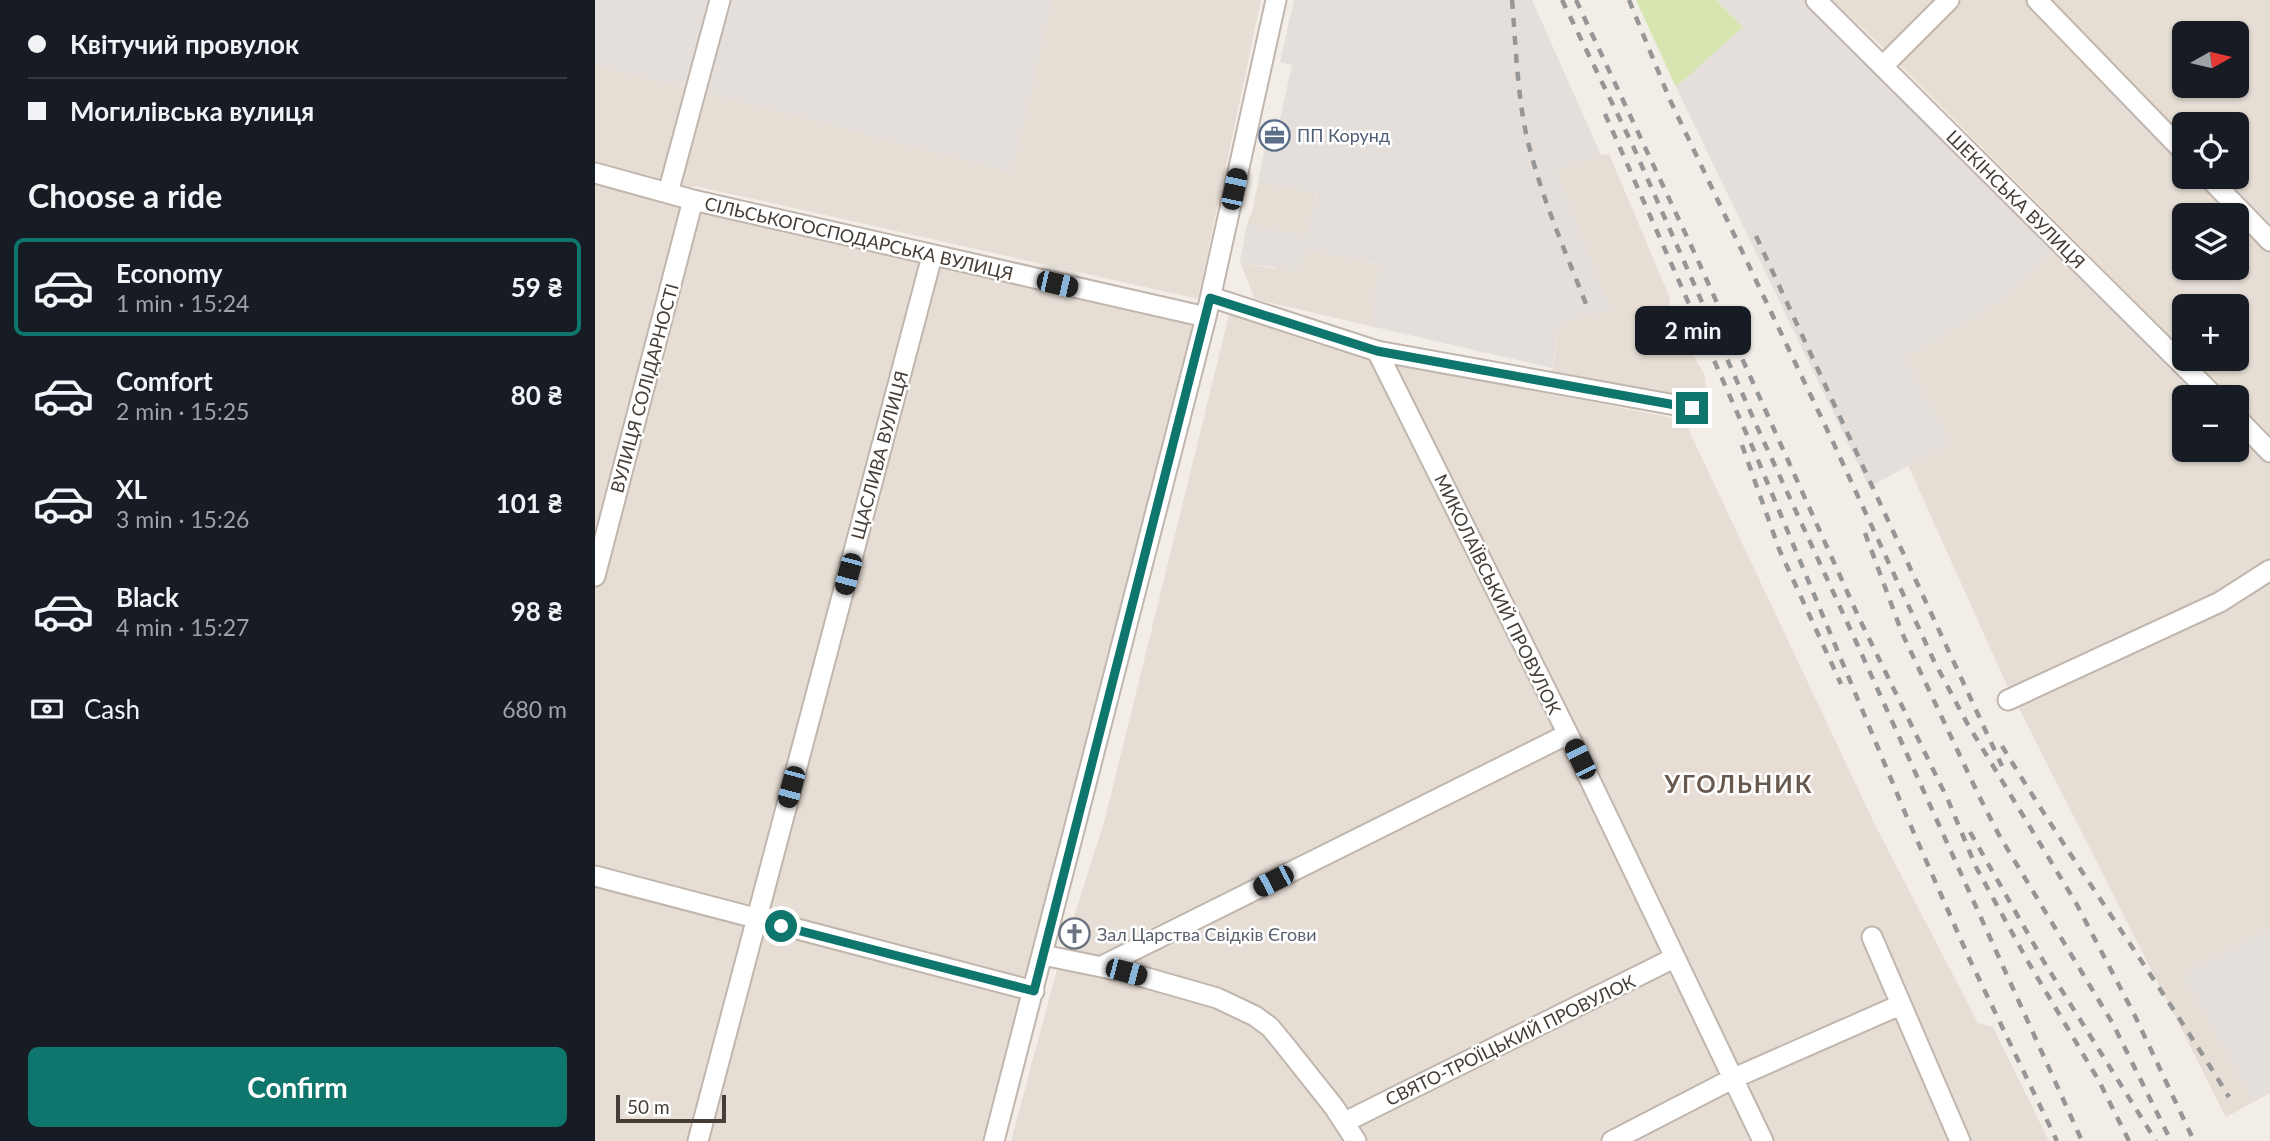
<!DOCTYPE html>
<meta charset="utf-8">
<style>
body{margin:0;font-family:Lato,sans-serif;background:#20242c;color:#f1f3f6;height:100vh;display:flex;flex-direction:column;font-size:26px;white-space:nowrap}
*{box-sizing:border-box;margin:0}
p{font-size:23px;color:#9ea1a6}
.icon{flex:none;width:38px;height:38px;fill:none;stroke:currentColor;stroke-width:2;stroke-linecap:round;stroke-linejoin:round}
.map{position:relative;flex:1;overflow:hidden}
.drawer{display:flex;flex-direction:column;background:#171b24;width:595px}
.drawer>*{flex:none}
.top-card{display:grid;align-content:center;height:154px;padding:0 28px;background:#171b24}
.needle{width:46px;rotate:82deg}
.controls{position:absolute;left:1577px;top:21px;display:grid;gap:14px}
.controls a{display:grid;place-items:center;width:77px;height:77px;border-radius:10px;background:#171b24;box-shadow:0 2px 5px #0004;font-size:35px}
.scale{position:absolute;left:21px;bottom:18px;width:110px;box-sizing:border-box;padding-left:7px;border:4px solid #453d36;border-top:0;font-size:19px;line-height:24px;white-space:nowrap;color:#453d36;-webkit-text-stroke:5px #fff;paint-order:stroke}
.end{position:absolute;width:32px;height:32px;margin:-16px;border:9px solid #0f766e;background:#fff;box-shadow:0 0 0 4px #fff}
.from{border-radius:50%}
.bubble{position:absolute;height:49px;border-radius:10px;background:#171b24;box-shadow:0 2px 5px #0004;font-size:23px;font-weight:700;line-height:49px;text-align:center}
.car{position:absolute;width:21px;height:42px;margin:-21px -10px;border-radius:9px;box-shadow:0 0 5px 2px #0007;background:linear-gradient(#222 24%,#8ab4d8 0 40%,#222 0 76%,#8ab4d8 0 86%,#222 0)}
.top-card b{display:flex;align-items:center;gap:24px;height:66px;font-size:26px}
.top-card b+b{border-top:2px solid #363941}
.top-card i{width:18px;height:18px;background:#f1f3f6}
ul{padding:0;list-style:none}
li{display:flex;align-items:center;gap:21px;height:98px;margin:0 14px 10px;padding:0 14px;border:4px solid transparent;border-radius:10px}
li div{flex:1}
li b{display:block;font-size:26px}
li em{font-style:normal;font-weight:700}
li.current{border-color:#0f766e}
li>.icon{width:63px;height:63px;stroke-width:1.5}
h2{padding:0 28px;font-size:32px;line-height:84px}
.pay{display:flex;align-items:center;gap:18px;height:77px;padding:0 28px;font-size:26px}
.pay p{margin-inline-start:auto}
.button{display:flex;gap:14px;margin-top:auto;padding:14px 28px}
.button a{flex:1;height:80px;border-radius:10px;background:#0f766e;color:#fff;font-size:28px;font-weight:700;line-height:80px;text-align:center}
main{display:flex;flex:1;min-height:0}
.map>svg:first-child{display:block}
</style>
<main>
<section class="drawer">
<div class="top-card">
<b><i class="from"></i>Квітучий провулок</b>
<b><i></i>Могилівська вулиця</b>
</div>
<h2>Choose a ride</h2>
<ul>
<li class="current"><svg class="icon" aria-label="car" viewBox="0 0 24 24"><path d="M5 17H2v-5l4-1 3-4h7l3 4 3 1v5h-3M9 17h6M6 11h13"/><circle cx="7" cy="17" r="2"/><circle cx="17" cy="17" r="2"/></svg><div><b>Economy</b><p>1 min · 15:24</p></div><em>59 ₴</em></li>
<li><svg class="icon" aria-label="car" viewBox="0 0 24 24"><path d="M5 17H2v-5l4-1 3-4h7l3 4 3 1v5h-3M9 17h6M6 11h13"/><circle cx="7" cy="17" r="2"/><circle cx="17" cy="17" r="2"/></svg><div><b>Comfort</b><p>2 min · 15:25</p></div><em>80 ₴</em></li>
<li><svg class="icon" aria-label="car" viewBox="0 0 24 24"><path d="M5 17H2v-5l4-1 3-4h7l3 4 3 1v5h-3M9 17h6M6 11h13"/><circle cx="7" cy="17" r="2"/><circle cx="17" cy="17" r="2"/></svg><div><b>XL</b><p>3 min · 15:26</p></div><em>101 ₴</em></li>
<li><svg class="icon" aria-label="car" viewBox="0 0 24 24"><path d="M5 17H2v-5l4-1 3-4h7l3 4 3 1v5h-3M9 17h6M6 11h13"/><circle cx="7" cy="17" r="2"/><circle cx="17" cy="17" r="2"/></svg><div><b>Black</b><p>4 min · 15:27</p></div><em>98 ₴</em></li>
</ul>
<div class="pay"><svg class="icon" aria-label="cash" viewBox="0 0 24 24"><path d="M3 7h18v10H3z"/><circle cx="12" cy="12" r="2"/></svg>Cash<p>680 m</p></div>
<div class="button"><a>Confirm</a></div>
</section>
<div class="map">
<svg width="1675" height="1141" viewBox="0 0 1675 1141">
<rect width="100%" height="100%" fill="#f3ede7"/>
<path fill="#e6ded5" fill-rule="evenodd" d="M458,0h208l-63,299 -502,-113 -26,7 536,124 -212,824h-399v-1075l110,26 307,81z
M1237,0h107l-51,52z
M1363,0h312v436l-33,-34v-5h-6l-38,-38h44v-53h-53v44l-288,-289zM1589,33h53v53h-53zM1589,124h53v53h-53zM1589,215h53v53h-53z
M1014,154l61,144 -1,13 36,65 2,29 -155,-32 8,-51 51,-12 -55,-139 45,-16z
M663,182l59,11 -11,43 -59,-12 6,-15z
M709,248l76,18 -10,60 -115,-27 -15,-37 34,7z
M1460,251l148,146h-19v53h53v-19l33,33v629l-44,24 -222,-438 -96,-214 43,-22 -45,-85 104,-62z
M635,311l138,48 316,61 191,405 103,198 15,4 56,114h-1038l46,-171 48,-151z"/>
<path fill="#e5dfdc" d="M0,0h458l-41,173 -307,-81 -110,-26z
M699,0h238l69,155 -44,16 54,139 -51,12 -8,46 -182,-42 9,-61 -74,-16 -5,23 -60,-10 7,-38 59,12 11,-42 -59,-12 13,-64 9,1 12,-54 -12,-3z
M1121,0h90l249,251 -45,45 -104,62 45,85 -82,44 -193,-400 66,-60z
M1675,928v163l-18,9 -70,-126z"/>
<path fill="#d7e5b1" d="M1041,0h80l27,27 -67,60z"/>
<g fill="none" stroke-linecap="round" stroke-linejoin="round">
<defs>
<path id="minor" d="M1221,0l399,397
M1442,0l147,152
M1288,66l66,-66
M0,173l98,27 513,117
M1613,177l62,64
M73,193l52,-193
M616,297l166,54 315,57
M782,351l191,383 195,407
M1642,418l33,34
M0,576l98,-376
M1413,700l212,-98 50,-32
M0,876l439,115
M1277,937l88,204
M448,955l83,17 91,26 38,18 15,11 14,17 50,63 22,34
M507,966l466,-232
M750,1122l329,-164
M103,1141l234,-885
M399,1141l212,-824 70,-317
M1017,1141l120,-62 168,-74"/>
</defs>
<use href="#minor" stroke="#c1b6ad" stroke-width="23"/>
<use href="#minor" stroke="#fff" stroke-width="19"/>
<path stroke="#969696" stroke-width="4.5" stroke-dasharray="9 9" stroke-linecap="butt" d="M917,0c4,46 5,93 15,138 14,59 39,115 61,171
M967,0l71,146 125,283 100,217 224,495
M981,0l119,254 164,364 89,182 28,67 51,93 72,121 30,60
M1034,0l41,100 162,340 102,221 33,62 109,180 59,113 59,125
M1010,114l150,339 151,362 62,141 89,185
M1161,236l246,530
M1147,445l37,104 62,135
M1270,533l37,100 77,163 20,39 114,189 58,117
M1407,746c72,119 154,232 227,351
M1375,832l74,130 112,179"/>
</g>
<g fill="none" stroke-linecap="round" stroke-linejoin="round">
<path stroke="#0f766e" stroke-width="9" d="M186,926l253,65 176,-693 167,53 315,57"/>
</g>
<defs>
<symbol id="office-ring" viewBox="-11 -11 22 22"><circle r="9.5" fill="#fff" stroke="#5c6f8a" stroke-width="1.5"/><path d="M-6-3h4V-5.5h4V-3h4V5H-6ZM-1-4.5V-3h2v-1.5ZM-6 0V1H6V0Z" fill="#5c6f8a"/></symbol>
<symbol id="church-ring" viewBox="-11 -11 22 22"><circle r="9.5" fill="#fff" stroke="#6b7280" stroke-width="1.5"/><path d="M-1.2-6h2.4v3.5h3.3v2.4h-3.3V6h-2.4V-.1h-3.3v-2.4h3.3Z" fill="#6b7280"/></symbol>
</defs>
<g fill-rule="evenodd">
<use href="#office-ring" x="662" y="118" width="35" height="35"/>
<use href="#church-ring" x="462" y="916" width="35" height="35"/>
</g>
<g text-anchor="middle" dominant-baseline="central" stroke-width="5" stroke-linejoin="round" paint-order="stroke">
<g font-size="18" fill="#4e5e75" stroke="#fff" text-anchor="start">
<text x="702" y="135">ПП Корунд</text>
</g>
<g font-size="18" fill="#453d36" stroke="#fff">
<text transform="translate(1421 199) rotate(45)">ШЕКІНСЬКА ВУЛИЦЯ</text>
<text transform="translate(264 238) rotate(13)">СІЛЬСЬКОГОСПОДАРСЬКА ВУЛИЦЯ</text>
<text transform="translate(49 388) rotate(-75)">ВУЛИЦЯ СОЛІДАРНОСТІ</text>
<text transform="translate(284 455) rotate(-75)">ЩАСЛИВА ВУЛИЦЯ</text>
<text transform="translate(903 594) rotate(64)">МИКОЛАЇВСЬКИЙ ПРОВУЛОК</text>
<text transform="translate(915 1040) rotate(-26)">СВЯТО-ТРОЇЦЬКИЙ ПРОВУЛОК</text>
</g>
<g font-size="18" fill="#5b616d" stroke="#fff" text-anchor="start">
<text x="502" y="934">Зал Царства Свідків Єгови</text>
</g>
<g font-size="24" font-weight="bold" letter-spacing="2" fill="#68594e" stroke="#fff">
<text x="1144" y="783">УГОЛЬНИК</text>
</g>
</g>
</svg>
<div class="controls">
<a><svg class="needle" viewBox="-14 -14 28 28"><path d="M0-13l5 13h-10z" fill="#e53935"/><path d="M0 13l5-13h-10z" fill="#9ea1a6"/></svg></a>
<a><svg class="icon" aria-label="locate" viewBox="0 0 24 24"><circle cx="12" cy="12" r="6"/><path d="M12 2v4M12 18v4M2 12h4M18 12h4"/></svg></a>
<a><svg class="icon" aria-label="layers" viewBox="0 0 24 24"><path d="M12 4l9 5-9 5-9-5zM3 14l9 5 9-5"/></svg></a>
<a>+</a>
<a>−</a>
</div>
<div class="scale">50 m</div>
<i class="end from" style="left:186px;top:926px"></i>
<i class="end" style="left:1097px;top:408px"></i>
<div class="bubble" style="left:1040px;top:306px;width:116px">2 min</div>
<i class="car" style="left:639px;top:189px;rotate:12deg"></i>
<i class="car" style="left:462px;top:284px;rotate:103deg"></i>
<i class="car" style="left:253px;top:574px;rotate:195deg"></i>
<i class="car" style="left:985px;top:759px;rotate:334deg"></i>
<i class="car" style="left:196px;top:787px;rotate:195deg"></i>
<i class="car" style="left:678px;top:881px;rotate:243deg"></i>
<i class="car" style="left:531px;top:972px;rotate:105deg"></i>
</div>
</main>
